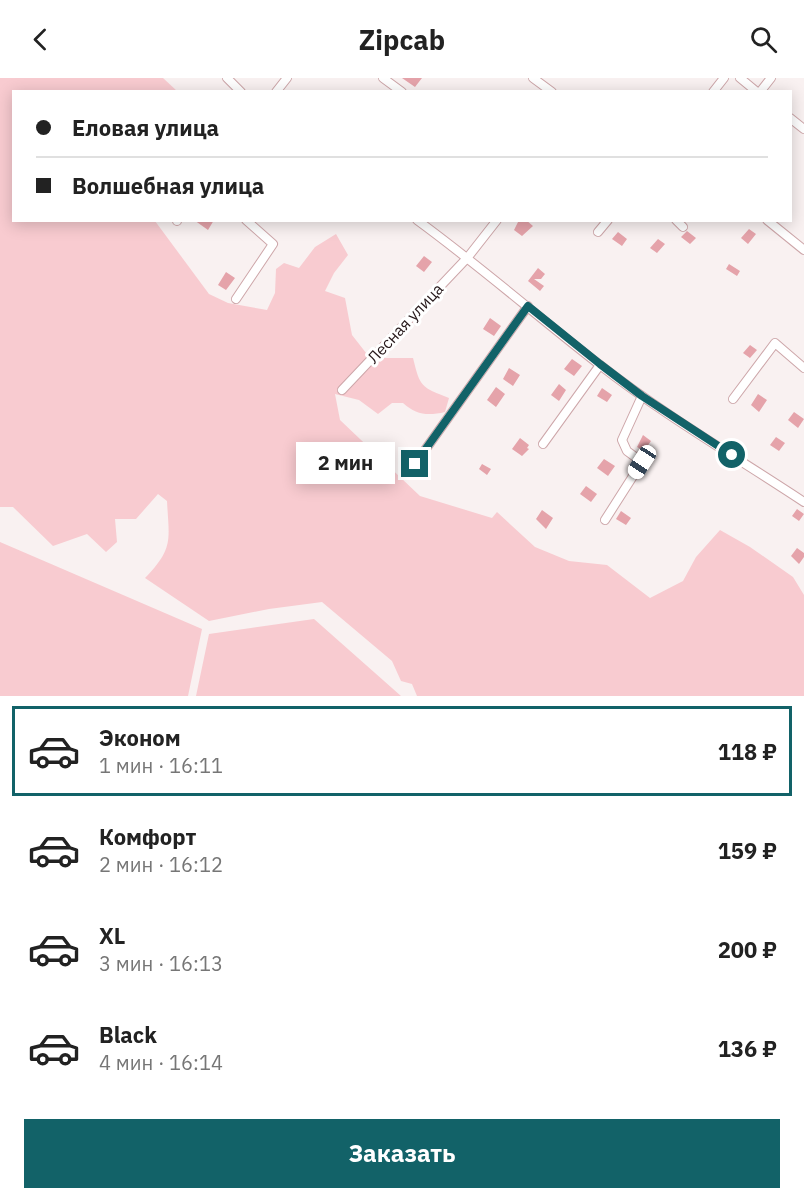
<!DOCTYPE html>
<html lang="ru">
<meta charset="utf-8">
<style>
body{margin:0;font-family:"IBM Plex Sans",sans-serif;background:#f6f6f6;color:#222;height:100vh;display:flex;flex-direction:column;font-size:22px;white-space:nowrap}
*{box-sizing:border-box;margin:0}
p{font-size:20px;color:#767676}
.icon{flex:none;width:33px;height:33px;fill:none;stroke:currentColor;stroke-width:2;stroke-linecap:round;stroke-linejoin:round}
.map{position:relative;height:618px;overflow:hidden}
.drawer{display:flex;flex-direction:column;background:#fff;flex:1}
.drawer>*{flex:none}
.banner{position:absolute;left:12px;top:12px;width:780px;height:132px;border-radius:0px;box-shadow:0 3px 15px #0003;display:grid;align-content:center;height:132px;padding:0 24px;background:#fff}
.end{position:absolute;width:27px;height:27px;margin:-14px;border:8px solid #126268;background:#fff;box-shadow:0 0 0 3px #fff}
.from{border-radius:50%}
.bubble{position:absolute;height:42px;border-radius:0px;background:#fff;box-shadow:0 3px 15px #0003;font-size:20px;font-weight:700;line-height:42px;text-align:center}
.car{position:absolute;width:18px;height:36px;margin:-18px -9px;border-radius:8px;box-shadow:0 0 4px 2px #0007;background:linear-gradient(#fff 24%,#345 0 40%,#fff 0 76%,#345 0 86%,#fff 0)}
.banner b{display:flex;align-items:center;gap:21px;height:57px;font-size:22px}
.banner b+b{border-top:2px solid #e0e0e0}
.banner i{width:15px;height:15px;background:#222}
ul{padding:10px 0 0;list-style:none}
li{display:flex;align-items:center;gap:18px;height:90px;margin:0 12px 9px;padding:0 12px;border:3px solid transparent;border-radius:0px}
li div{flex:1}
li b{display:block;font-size:22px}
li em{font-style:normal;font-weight:700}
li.selected{border-color:#126268}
li>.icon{width:54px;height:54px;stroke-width:1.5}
.cta{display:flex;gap:12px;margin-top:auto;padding:12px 24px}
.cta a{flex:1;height:69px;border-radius:0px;background:#126268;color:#fff;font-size:24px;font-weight:700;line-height:69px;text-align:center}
header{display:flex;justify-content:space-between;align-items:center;height:78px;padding:0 24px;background:#fff;font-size:27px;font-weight:700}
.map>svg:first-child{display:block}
</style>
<header><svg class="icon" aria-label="back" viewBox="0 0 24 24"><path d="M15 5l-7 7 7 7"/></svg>Zipcab<svg class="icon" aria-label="search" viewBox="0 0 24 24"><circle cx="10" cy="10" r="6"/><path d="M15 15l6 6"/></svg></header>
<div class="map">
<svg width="804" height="618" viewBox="0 0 804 618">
<rect width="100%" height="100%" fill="#f9f1f1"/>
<path fill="#f8cbd0" d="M0,0h163l14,13 -163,1v128l141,1 54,73 19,9 39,7 8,-17 1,-24 8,-6 15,5 16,-21 21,-13 12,21 -14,18 -9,18 20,7 7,37 18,23h43c7,29 8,29 36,40l-4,14c-17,4 -29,3 -42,-9h-11l-14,11 -19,-14 -24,-6 5,26 80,76 72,22 5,-6 38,35 34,14 38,4 43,33 33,-17 13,-24 24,-27 30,17 43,30 11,18v101h-387l-5,-12 -11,-3 -9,-20 -70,-59 -53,7 -60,12 -64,-43c29,-30 24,-38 22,-77l-9,-7 -22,25h-21l2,23 -11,10 -19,-18 -34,12 -40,-39h-13z
M0,464l202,87 -14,67h-188z
M314,541l87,77h-205l13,-62z"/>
<path fill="#e5a3aa" d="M402,0h20l-7,9z
M194,142h20l-6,10z
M519,142h7l7,6 -11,10 -8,-6z
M749,151l7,5 -8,10 -7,-6z
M687,153l9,7 -6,6 -9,-7z
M618,154l9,7 -5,7 -10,-7z
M658,161l7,5 -8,9 -7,-5z
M424,178l8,6 -8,10 -8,-6z
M729,186l11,7 -3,5 -11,-7z
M538,190l7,6 -4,5h-7l10,7 -4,5 -12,-10z
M226,194l9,6 -9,12 -8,-5z
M490,240l11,8 -7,10 -11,-7z
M750,267l7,5 -7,8 -7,-5z
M572,281l10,7 -8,10 -10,-7z
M509,290l11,7 -7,11 -10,-7z
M559,306l7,6 -7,11 -8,-6z
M496,309l9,7 -9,13 -9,-7z
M602,310l10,7 -5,7 -10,-6z
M758,316l9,6 -8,12 -8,-7z
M794,334l10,7 -6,9 -10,-8z
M643,357l8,6 -7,10 -7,-4z
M776,359l9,6 -6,8 -9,-6z
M520,360l9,7 -2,3 2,1 -7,7 -10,-7z
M604,381l11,7 -7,10 -11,-8z
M482,386l9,5 -4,6 -8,-6z
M586,408l11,8 -6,8 -11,-8z
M797,431l7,5 -5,7 -7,-5z
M542,432l11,8 -7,11 -10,-10z
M621,433l10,7 -5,7 -10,-6z
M797,470l7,5v4l-5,7 -8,-8z"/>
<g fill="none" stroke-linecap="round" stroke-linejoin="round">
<defs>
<path id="minor" d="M227,0l14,14
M383,0l19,14
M533,0l19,14
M740,0l17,14
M276,14l11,-14
M713,14l11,-14
M760,14l11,-14
M790,40l14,11
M417,142c63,46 121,97 183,145 64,50 136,92 204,137
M676,142l7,7
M767,142l37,30
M177,143v-1
M598,154l10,-12
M468,179l29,-37
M236,221l37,-55 -27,-24
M342,312l126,-133
M733,321l42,-56 29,25
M543,366l57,-79
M415,386l113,-158
M605,442l37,-58 -15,-11 -5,-11 20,-44"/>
</defs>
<use href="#minor" stroke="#cda6a9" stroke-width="10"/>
<use href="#minor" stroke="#fff" stroke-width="8"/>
</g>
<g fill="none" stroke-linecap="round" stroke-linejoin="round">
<path stroke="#126268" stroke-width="8" d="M415,386l113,-158 72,58 42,32 90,59"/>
</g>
<g text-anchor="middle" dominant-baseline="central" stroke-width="6" stroke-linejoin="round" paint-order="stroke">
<g font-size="16" fill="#26181a" stroke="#fff">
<text transform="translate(405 245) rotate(-47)">Лесная улица</text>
</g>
</g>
</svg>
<i class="end from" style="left:732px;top:377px"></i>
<i class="end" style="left:415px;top:386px"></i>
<div class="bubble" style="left:296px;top:364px;width:99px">2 мин</div>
<i class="car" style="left:642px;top:384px;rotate:213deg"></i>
<div class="banner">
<b><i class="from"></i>Еловая улица</b>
<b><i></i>Волшебная улица</b>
</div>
</div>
<section class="drawer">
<ul>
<li class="selected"><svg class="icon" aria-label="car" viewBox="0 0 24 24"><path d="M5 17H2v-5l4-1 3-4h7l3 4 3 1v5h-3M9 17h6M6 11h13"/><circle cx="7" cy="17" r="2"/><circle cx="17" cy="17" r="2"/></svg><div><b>Эконом</b><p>1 мин · 16:11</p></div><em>118 ₽</em></li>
<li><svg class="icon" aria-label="car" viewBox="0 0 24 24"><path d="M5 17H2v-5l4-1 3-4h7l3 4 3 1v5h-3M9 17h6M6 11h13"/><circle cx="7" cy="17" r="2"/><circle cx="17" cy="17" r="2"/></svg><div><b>Комфорт</b><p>2 мин · 16:12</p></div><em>159 ₽</em></li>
<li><svg class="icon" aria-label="car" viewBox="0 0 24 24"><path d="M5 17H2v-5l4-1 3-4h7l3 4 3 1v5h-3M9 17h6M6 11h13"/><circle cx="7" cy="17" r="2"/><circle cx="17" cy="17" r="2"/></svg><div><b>XL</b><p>3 мин · 16:13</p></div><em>200 ₽</em></li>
<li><svg class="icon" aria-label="car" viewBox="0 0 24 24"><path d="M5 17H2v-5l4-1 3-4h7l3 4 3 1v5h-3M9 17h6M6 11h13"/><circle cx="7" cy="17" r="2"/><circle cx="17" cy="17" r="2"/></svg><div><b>Black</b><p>4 мин · 16:14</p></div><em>136 ₽</em></li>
</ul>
<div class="cta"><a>Заказать</a></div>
</section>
